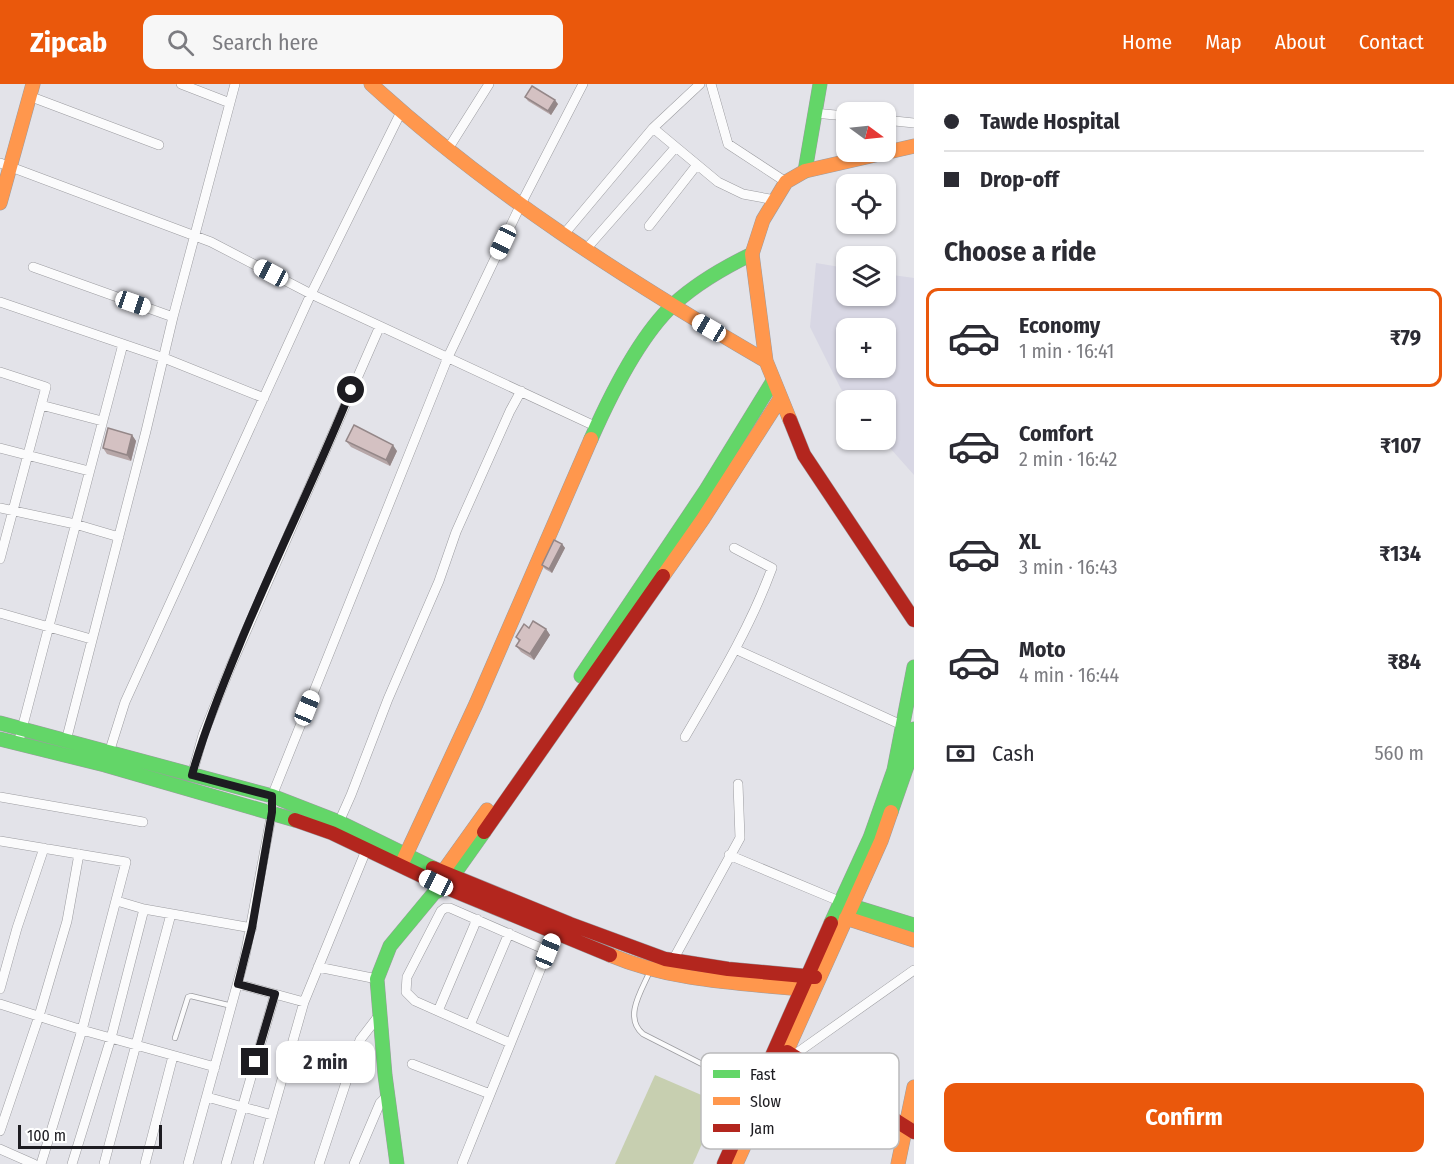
<!DOCTYPE html>
<meta charset="utf-8">
<style>
body{margin:0;font-family:"Fira Sans Condensed",sans-serif;background:#f7f7f7;color:#2b2b33;height:100vh;display:flex;flex-direction:column;font-size:22px;white-space:nowrap}
*{box-sizing:border-box;margin:0}
p{font-size:20px;color:#7c7c81}
.icon{flex:none;width:33px;height:33px;fill:none;stroke:currentColor;stroke-width:2;stroke-linecap:round;stroke-linejoin:round}
.map{position:relative;flex:1;overflow:hidden}
.side{display:flex;flex-direction:column;background:#fff;width:540px}
.side>*{flex:none}
.hud{display:grid;align-content:center;height:132px;padding:0 30px;background:#fff}
.needle{width:39px;rotate:105deg}
.fabs{position:absolute;left:836px;top:18px;display:grid;gap:12px}
.fabs a{display:grid;place-items:center;width:60px;height:60px;border-radius:12px;background:#fff;box-shadow:0 2px 4px #0004;font-size:30px}
.scale{position:absolute;left:18px;bottom:15px;width:144px;box-sizing:border-box;padding-left:6px;border:3px solid #1d1c21;border-top:0;font-size:16px;line-height:21px;white-space:nowrap;color:#1d1c21;-webkit-text-stroke:4px #fff;paint-order:stroke}
.end{position:absolute;width:27px;height:27px;margin:-14px;border:8px solid #1d1c21;background:#fff;box-shadow:0 0 0 3px #fff}
.from{border-radius:50%}
.bubble{position:absolute;height:42px;border-radius:12px;background:#fff;box-shadow:0 2px 4px #0004;font-size:20px;font-weight:700;line-height:42px;text-align:center}
.car{position:absolute;width:18px;height:36px;margin:-18px -9px;border-radius:8px;box-shadow:0 0 4px 2px #0007;background:linear-gradient(#fff 24%,#345 0 40%,#fff 0 76%,#345 0 86%,#fff 0)}
.hud b{display:flex;align-items:center;gap:21px;height:57px;font-size:22px}
.hud b+b{border-top:2px solid #e1e1e2}
.hud i{width:15px;height:15px;background:#2b2b33}
ul{padding:0;list-style:none}
li{display:flex;align-items:center;gap:18px;height:99px;margin:0 12px 9px;padding:0 18px;border:3px solid transparent;border-radius:12px}
li div{flex:1}
li b{display:block;font-size:22px}
li em{font-style:normal;font-weight:700}
li.selected{border-color:#ea580c}
li>.icon{width:54px;height:54px;stroke-width:1.5}
h2{padding:0 30px;font-size:27px;line-height:72px}
.pay{display:flex;align-items:center;gap:15px;height:66px;padding:0 30px;font-size:22px}
.pay p{margin-inline-start:auto}
.primary-button{display:flex;gap:12px;margin-top:auto;padding:12px 30px}
.primary-button a{flex:1;height:69px;border-radius:12px;background:#ea580c;color:#fff;font-size:24px;font-weight:700;line-height:69px;text-align:center}
header{display:flex;align-items:center;gap:36px;box-sizing:border-box;height:84px;padding:0 30px;background:#ea580c;color:#fff}
header strong{font-size:28px}
nav{display:flex;gap:33px;margin-inline-start:auto;font-size:21px}
.search{width:420px;height:54px;background:#f7f7f7;display:flex;align-items:center;gap:15px;box-sizing:border-box;padding:0 21px;border-radius:12px;color:#7c7c81;font-size:22px}
main{display:flex;flex:1;min-height:0}
.map>svg:first-child{display:block}
</style>
<header>
<strong>Zipcab</strong>
<div class="search"><svg class="icon" aria-label="search" viewBox="0 0 24 24"><circle cx="10" cy="10" r="6"/><path d="M15 15l6 6"/></svg>Search here</div>
<nav><a>Home</a><a>Map</a><a>About</a><a>Contact</a></nav>
</header>
<main>
<div class="map">
<svg width="914" height="1080" viewBox="0 0 914 1080">
<rect width="100%" height="100%" fill="#e3e3e9"/>
<path fill="#d8d7e4" fill-rule="evenodd" d="M816,179l30,5v28h39v-22l29,4v197l-31,-35h2v-40h-35l-9,-11 -31,-62zM846,244h39v40h-39z"/>
<path fill="#c7cfb0" d="M655,991l65,28 -27,61h-78z"/>
<g fill="none" stroke-linecap="round" stroke-linejoin="round">
<defs>
<path id="lane" d="M650,887c-8,19 -27,46 -7,63l110,56
M175,954l13,-41 3,-1 41,10"/>
<path id="street" d="M181,0l49,19
M711,0l17,60 58,38
M29,12l130,49
M814,29l32,3
M885,36l29,3
M653,44l65,54 25,12 32,6
M448,65l41,-65
M0,79l211,79 100,52 286,133
M649,142l47,-60
M565,149l88,-105 47,-44
M587,164l88,-100
M33,183l140,50
M0,218l164,56 100,40
M0,288l46,15 -46,172
M41,321l61,16
M0,364l89,23
M0,424l75,16 44,13
M0,529l91,26
M735,565l171,78
M685,653c32,-55 65,-109 87,-169l-38,-20
M66,657l80,-310 27,-114 62,-233
M18,660l105,-400
M108,672l17,-54 186,-408 90,-182
M192,691l11,-40 27,-67 150,-342
M0,713l143,25
M339,738l12,-27 37,-96 51,-118 17,-49 54,-121 11,-20
M0,757l126,21 -44,168 -41,134
M729,771l115,48
M117,817l27,8 108,19
M673,876l67,-122 -2,-54
M318,883l59,12
M238,900l66,18
M0,905l17,-61 27,-80
M0,920l82,26 133,37
M438,927l39,-92
M470,941l39,-92
M510,959l-95,-42 -9,-9 1,-15 34,-66 4,-3h5l98,43
M794,971l120,-85
M412,980l78,30
M207,1013l65,18
M0,1047l39,-115 28,-95 12,-67
M0,1065l34,15
M72,1080l39,-126 33,-129
M104,1080l67,-250
M145,1080l28,-108
M188,1080l57,-208 27,-144v-16l176,-439 73,-153 62,-120
M226,1080l49,-170
M258,1080l46,-162 63,-154
M319,1080l41,-124 20,-26
M354,1080l26,-61 8,-8
M462,1080l93,-231"/>
<path id="fast" d="M805,87l15,-87
M591,355c19,-43 48,-103 83,-135 22,-20 51,-37 78,-50
M581,592l125,-186 67,-109
M0,639l272,73 67,26 94,46
M0,655l105,26 190,55
M891,728l16,-46 7,-37
M852,822l62,19
M831,839l39,-85 24,-68 20,-103
M397,1080l-12,-89 -8,-96 13,-33 44,-53 11,-6 39,-55"/>
<path id="slow" d="M371,0c118,108 257,197 395,277
M0,119l33,-119
M790,336l-24,-59 -14,-107 11,-34 23,-38 19,-11 109,-25
M663,492l40,-57 77,-120
M403,777l73,-157 115,-265
M437,796l50,-70
M846,834l68,22
M610,871c64,27 134,28 202,35
M736,1080l145,-323 10,-29
M898,1080l16,-77"/>
<path id="jam" d="M790,336l14,35 110,165
M295,736l37,13 113,54 165,68
M484,748l179,-256
M433,784l137,56 95,35 63,10 87,8
M787,968l127,80
M724,1080l107,-241"/>
</defs>
<use href="#lane" stroke="#9c9ca0" stroke-width="6"/>
<use href="#street" stroke="#9c9ca0" stroke-width="10"/>
<use href="#fast" stroke="#9c9ca0" stroke-width="15"/>
<use href="#slow" stroke="#9c9ca0" stroke-width="15"/>
<use href="#jam" stroke="#9c9ca0" stroke-width="15"/>
<use href="#lane" stroke="#fbfbfc" stroke-width="4.5"/>
<use href="#street" stroke="#fbfbfc" stroke-width="9"/>
<use href="#fast" stroke="#63d668" stroke-width="14"/>
<use href="#slow" stroke="#ff974d" stroke-width="14"/>
<use href="#jam" stroke="#b3261e" stroke-width="14"/>
</g>
<path fill="#b6a6a7" d="M525,13l33,7 -7,11 -23,-14z
M132,351l4,6 -5,20 -24,-7 -4,-6z
M346,357l51,10 -7,15 -39,-19z
M562,460l3,4 -13,25 -7,-4 -3,-4z
M529,544l17,1 4,6 -16,25 -13,-8 -5,-6 3,-4 -3,-5z"/>
<path fill="#948788" d="M555,16l3,4 -7,11 -3,-4z
M132,351l4,6 -5,20 -4,-6z
M393,361l4,6 -7,15 -4,-6z
M562,460l3,4 -13,25 -3,-4z
M546,545l4,6 -16,25 -4,-6z"/>
<path fill="#d4c1c2" stroke="#948788" stroke-width="1.5" d="M532,2l23,14 -7,11 -23,-14z
M354,341l39,20 -7,15 -40,-19z
M108,344l24,7 -5,20 -24,-7z
M554,456l8,4 -13,25 -7,-4z
M533,537l13,8 -16,25 -14,-8 4,-6 -4,-3 8,-13 5,4z"/>
<g fill="none" stroke-linecap="round" stroke-linejoin="round">
<path stroke="#1d1c21" stroke-width="8" d="M255,978l20,-68 -37,-10 14,-56 20,-116v-16l-80,-21c12,-44 29,-86 47,-129 35,-86 77,-169 112,-256"/>
</g>
<rect x="701" y="969" width="198" height="96" rx="9" fill="#fff" stroke="#bbbbbc" stroke-width="1.5"/>
<rect x="713" y="986" width="27" height="8" fill="#63d668"/>
<rect x="713" y="1013" width="27" height="8" fill="#ff974d"/>
<rect x="713" y="1040" width="27" height="8" fill="#b3261e"/>
<g font-size="16" fill="#1d1c21">
<text x="750" y="996">Fast</text>
<text x="750" y="1023">Slow</text>
<text x="750" y="1050">Jam</text>
</g>
</svg>
<div class="fabs">
<a><svg class="needle" viewBox="-14 -14 28 28"><path d="M0-13l5 13h-10z" fill="#e53935"/><path d="M0 13l5-13h-10z" fill="#7c7c81"/></svg></a>
<a><svg class="icon" aria-label="locate" viewBox="0 0 24 24"><circle cx="12" cy="12" r="6"/><path d="M12 2v4M12 18v4M2 12h4M18 12h4"/></svg></a>
<a><svg class="icon" aria-label="layers" viewBox="0 0 24 24"><path d="M12 4l9 5-9 5-9-5zM3 14l9 5 9-5"/></svg></a>
<a>+</a>
<a>−</a>
</div>
<div class="scale">100 m</div>
<i class="end from" style="left:351px;top:306px"></i>
<i class="end" style="left:255px;top:978px"></i>
<div class="bubble" style="left:276px;top:957px;width:99px">2 min</div>
<i class="car" style="left:503px;top:158px;rotate:205deg"></i>
<i class="car" style="left:271px;top:189px;rotate:298deg"></i>
<i class="car" style="left:133px;top:219px;rotate:109deg"></i>
<i class="car" style="left:709px;top:244px;rotate:300deg"></i>
<i class="car" style="left:307px;top:624px;rotate:22deg"></i>
<i class="car" style="left:436px;top:799px;rotate:296deg"></i>
<i class="car" style="left:548px;top:867px;rotate:22deg"></i>
</div>
<section class="side">
<div class="hud">
<b><i class="from"></i>Tawde Hospital</b>
<b><i></i>Drop-off</b>
</div>
<h2>Choose a ride</h2>
<ul>
<li class="selected"><svg class="icon" aria-label="car" viewBox="0 0 24 24"><path d="M5 17H2v-5l4-1 3-4h7l3 4 3 1v5h-3M9 17h6M6 11h13"/><circle cx="7" cy="17" r="2"/><circle cx="17" cy="17" r="2"/></svg><div><b>Economy</b><p>1 min · 16:41</p></div><em>₹79</em></li>
<li><svg class="icon" aria-label="car" viewBox="0 0 24 24"><path d="M5 17H2v-5l4-1 3-4h7l3 4 3 1v5h-3M9 17h6M6 11h13"/><circle cx="7" cy="17" r="2"/><circle cx="17" cy="17" r="2"/></svg><div><b>Comfort</b><p>2 min · 16:42</p></div><em>₹107</em></li>
<li><svg class="icon" aria-label="car" viewBox="0 0 24 24"><path d="M5 17H2v-5l4-1 3-4h7l3 4 3 1v5h-3M9 17h6M6 11h13"/><circle cx="7" cy="17" r="2"/><circle cx="17" cy="17" r="2"/></svg><div><b>XL</b><p>3 min · 16:43</p></div><em>₹134</em></li>
<li><svg class="icon" aria-label="car" viewBox="0 0 24 24"><path d="M5 17H2v-5l4-1 3-4h7l3 4 3 1v5h-3M9 17h6M6 11h13"/><circle cx="7" cy="17" r="2"/><circle cx="17" cy="17" r="2"/></svg><div><b>Moto</b><p>4 min · 16:44</p></div><em>₹84</em></li>
</ul>
<div class="pay"><svg class="icon" aria-label="cash" viewBox="0 0 24 24"><path d="M3 7h18v10H3z"/><circle cx="12" cy="12" r="2"/></svg>Cash<p>560 m</p></div>
<div class="primary-button"><a>Confirm</a></div>
</section>
</main>
